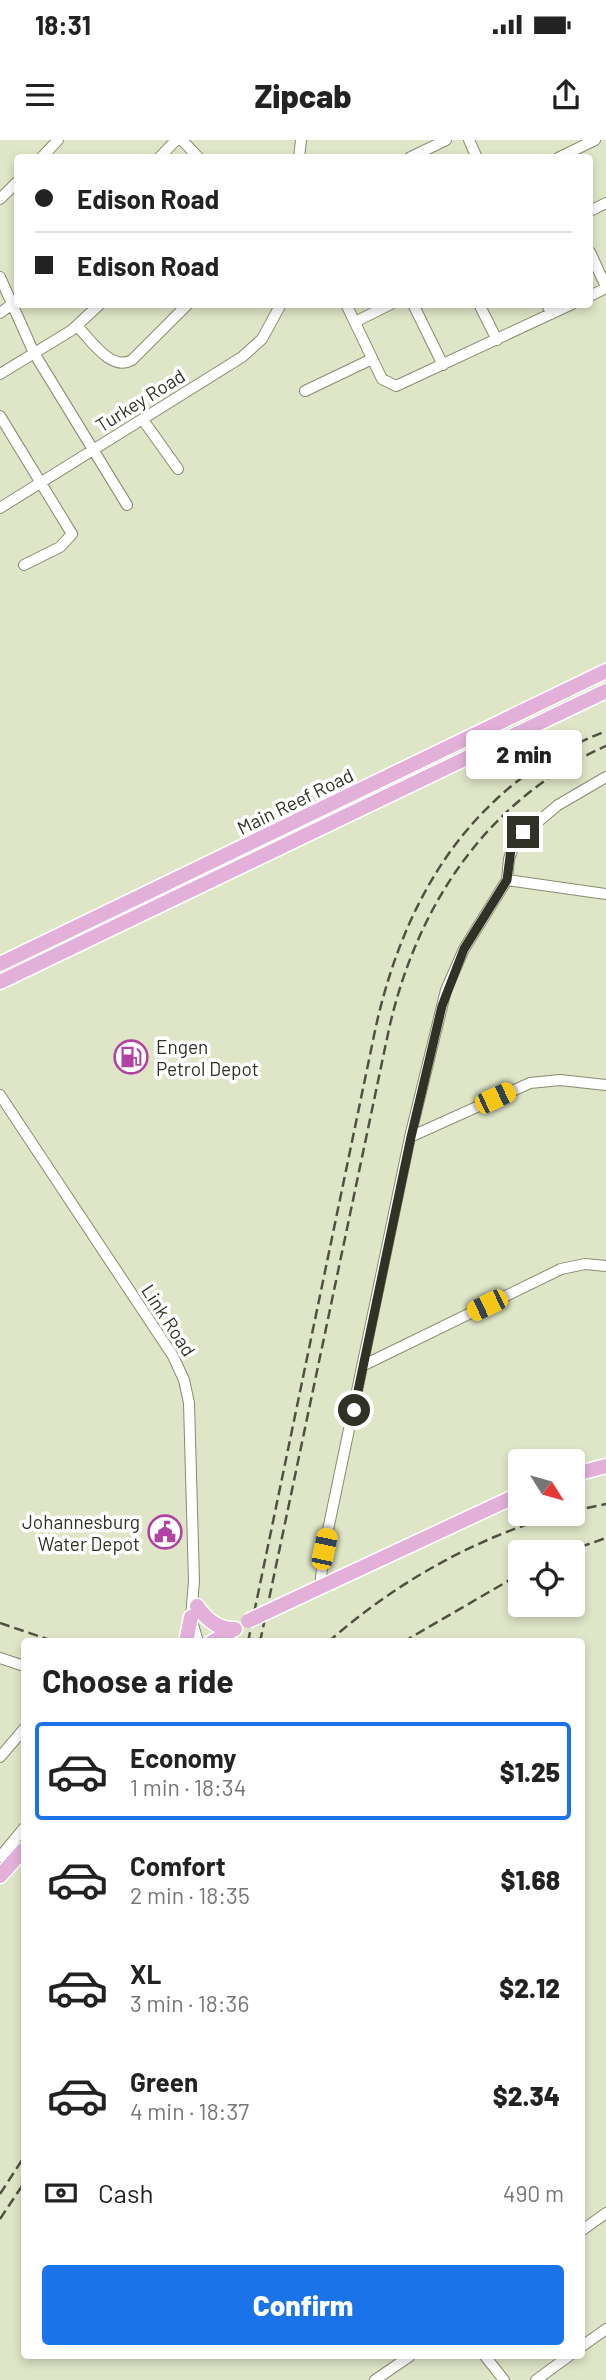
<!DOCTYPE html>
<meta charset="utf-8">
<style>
body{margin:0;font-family:Barlow,sans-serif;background:#f6f6f6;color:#222;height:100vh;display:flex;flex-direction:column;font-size:26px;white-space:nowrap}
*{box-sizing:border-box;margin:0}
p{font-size:23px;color:#767676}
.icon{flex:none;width:38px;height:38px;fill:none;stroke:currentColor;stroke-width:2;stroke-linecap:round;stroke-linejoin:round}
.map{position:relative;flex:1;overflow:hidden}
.drawer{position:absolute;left:21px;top:1498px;width:564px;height:721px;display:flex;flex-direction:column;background:#fff;border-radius:7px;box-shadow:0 4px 10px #0003}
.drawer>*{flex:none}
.top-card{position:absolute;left:14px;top:14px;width:579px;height:154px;border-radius:7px;box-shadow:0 4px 10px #0003;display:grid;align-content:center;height:154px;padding:0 21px;background:#fff}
.needle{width:46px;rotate:127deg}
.buttons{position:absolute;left:508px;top:1309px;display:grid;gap:14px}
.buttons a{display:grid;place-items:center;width:77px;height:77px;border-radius:7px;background:#fff;box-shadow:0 4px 10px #0003;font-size:35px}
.end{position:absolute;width:32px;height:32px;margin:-16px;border:9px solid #303226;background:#fff;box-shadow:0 0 0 4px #fff}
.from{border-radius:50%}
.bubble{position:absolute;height:49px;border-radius:7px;background:#fff;box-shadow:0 4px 10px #0003;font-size:23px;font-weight:800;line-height:49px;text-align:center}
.car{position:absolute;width:21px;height:42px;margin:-21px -10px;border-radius:9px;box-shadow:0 0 5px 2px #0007;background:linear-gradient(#f5c518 24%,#345 0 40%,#f5c518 0 76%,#345 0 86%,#f5c518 0)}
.top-card b{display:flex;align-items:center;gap:24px;height:66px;font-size:26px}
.top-card b+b{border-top:2px solid #e0e0e0}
.top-card i{width:18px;height:18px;background:#222}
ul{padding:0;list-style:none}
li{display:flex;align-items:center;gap:21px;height:98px;margin:0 14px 10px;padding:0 7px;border:4px solid transparent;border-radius:7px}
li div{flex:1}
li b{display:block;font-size:26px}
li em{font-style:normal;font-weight:800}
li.active{border-color:#1a73e8}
li>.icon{width:63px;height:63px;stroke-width:1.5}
h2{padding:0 21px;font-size:32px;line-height:84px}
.pay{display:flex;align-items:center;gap:18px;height:77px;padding:0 21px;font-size:26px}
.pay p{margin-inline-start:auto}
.primary-button{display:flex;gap:14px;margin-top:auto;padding:14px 21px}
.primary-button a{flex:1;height:80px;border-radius:7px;background:#1a73e8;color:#fff;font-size:28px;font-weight:800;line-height:80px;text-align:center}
.status{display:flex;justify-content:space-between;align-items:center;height:49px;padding:0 35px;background:#fff;direction:ltr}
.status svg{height:19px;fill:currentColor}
header{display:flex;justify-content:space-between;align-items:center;height:91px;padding:0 21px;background:#fff;font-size:32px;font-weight:800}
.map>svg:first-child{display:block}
</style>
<div class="status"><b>18:31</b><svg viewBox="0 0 49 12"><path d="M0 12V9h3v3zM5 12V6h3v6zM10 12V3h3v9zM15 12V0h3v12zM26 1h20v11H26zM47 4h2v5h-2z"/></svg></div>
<header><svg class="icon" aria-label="menu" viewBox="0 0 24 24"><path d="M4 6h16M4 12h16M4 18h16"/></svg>Zipcab<svg class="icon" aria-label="share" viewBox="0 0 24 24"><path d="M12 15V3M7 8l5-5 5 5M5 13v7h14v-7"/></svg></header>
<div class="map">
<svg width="606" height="2240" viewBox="0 0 606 2240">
<rect width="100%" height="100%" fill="#dfe6c7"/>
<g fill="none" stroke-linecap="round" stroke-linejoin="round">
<defs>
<path id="minor" d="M182,0l17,18
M469,0l8,18
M41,18l17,-18
M159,18l17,-18
M299,18l2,-18
M409,18l37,-18
M558,18l37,-18
M0,59l18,-18
M590,71l16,-8
M590,112l16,35
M0,137l34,76 93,152
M590,156l16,-8
M346,164l36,75 14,7 176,-82
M413,164l30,61
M479,164l18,36
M547,164l4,10
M0,173l18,-13
M355,182l36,-18
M77,186c14,14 34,46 55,34l56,-56
M0,234l72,-44 28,-26
M305,251l67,-32
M0,276l72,118 -12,13 -36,18
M143,280l35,49
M0,368l242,-151 20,-18 19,-35
M507,740l99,14
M0,955l173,261 11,24 5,23 5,178 -3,36 7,25
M410,997l120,-54 30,-3 46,5
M364,1225l197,-96 24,-5 21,2
M320,1447l4,-38 86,-412 36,-147 18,-41 43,-69 2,-21 6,-18 43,-36 48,-28
M0,1518l24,8
M0,1617l24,-28
M0,1717l24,-29
M581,2091l25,-18
M581,2207l25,-18
M485,2216l19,24
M375,2240l35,-24
M536,2240l33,-24"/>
<path id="primary" d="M0,824l606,-293
M0,842l606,-291
M572,1335l34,-9
M284,1464l236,-110
M197,1466c9,13 22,24 38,23
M186,1502l5,-25
M212,1502l23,-13
M0,1736l24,-27"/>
</defs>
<use href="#minor" stroke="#868c6f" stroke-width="12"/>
<use href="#primary" stroke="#fff" stroke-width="17"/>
<use href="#minor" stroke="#fff" stroke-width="10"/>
<use href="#primary" stroke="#e2b0d9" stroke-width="14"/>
<path stroke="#4f5243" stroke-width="2.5" stroke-dasharray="10 5" stroke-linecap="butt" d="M572,1371l34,-7
M566,1412l40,-14
M0,1483l56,19
M248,1502l128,-616c30,-133 98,-243 230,-295
M260,1502l129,-613c28,-124 98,-230 217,-283
M328,1502c69,-60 143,-102 231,-128
M403,1502l117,-68
M0,2054l24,-37
M0,2079l24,-36"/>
<defs>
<path id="primary-bridge" d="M248,1481l36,-17"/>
</defs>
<use href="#primary-bridge" stroke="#fff" stroke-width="17" stroke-linecap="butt"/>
<use href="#primary-bridge" stroke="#e2b0d9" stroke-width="14"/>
</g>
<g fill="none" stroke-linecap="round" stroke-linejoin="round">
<path stroke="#303226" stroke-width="9" d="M354,1270l57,-273 31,-131 22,-57 43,-69 4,-31 12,-17"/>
</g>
<defs>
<symbol id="fuel-ring" viewBox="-11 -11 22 22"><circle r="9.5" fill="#fff" stroke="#b144a2" stroke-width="1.5"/><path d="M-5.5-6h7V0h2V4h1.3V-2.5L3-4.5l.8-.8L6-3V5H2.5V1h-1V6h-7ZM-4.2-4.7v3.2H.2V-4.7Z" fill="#b144a2"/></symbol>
<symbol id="civic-ring" viewBox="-11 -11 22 22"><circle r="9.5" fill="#fff" stroke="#b144a2" stroke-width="1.5"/><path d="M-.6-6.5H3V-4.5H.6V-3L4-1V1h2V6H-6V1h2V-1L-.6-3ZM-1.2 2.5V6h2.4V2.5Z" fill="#b144a2"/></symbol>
</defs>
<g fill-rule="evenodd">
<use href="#fuel-ring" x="112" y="898" width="38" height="38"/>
<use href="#civic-ring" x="146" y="1373" width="38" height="38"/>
</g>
<g text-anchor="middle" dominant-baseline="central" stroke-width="7" stroke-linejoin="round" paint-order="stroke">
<g font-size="19" fill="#303226" stroke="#fff">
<text transform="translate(140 260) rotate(-32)">Turkey Road</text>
<text transform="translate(295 661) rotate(-26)">Main Reef Road</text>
<text transform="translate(169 1180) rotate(57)">Link Road</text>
</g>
<g font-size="19" fill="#303226" stroke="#fff" text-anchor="start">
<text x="156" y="906">Engen<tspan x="156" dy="22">Petrol Depot</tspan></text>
<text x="140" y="1381" text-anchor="end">Johannesburg<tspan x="140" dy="22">Water Depot</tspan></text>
</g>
</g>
</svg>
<div class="buttons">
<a><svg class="needle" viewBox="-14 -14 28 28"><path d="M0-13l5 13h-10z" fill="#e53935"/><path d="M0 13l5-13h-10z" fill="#767676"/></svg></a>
<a><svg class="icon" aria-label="locate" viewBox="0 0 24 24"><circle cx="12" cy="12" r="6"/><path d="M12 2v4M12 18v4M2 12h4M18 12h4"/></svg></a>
</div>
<i class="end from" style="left:354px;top:1270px"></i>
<i class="end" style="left:523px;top:692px"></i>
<div class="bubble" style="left:466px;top:590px;width:116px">2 min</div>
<i class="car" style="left:495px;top:958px;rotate:65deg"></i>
<i class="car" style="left:487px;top:1165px;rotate:244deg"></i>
<i class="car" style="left:324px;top:1409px;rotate:12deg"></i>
<div class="top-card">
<b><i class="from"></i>Edison Road</b>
<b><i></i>Edison Road</b>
</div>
<section class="drawer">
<h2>Choose a ride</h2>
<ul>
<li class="active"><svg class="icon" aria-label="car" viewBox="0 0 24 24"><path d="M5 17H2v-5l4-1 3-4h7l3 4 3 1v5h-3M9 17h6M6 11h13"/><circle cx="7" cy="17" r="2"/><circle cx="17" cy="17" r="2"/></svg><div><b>Economy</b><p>1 min · 18:34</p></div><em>$1.25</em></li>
<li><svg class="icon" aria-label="car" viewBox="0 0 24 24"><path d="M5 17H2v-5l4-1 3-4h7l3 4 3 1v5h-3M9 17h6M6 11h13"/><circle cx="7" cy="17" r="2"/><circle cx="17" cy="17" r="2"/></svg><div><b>Comfort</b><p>2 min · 18:35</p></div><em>$1.68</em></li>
<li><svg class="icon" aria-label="car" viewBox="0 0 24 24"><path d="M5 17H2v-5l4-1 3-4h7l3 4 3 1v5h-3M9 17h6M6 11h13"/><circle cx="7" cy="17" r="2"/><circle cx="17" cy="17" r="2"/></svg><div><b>XL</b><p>3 min · 18:36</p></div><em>$2.12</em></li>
<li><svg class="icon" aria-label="car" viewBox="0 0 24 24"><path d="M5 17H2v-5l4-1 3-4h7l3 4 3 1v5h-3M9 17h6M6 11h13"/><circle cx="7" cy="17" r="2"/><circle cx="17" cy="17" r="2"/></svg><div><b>Green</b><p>4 min · 18:37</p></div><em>$2.34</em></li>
</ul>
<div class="pay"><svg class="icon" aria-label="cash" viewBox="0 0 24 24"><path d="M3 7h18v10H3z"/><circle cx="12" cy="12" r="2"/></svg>Cash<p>490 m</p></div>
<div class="primary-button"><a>Confirm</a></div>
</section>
</div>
